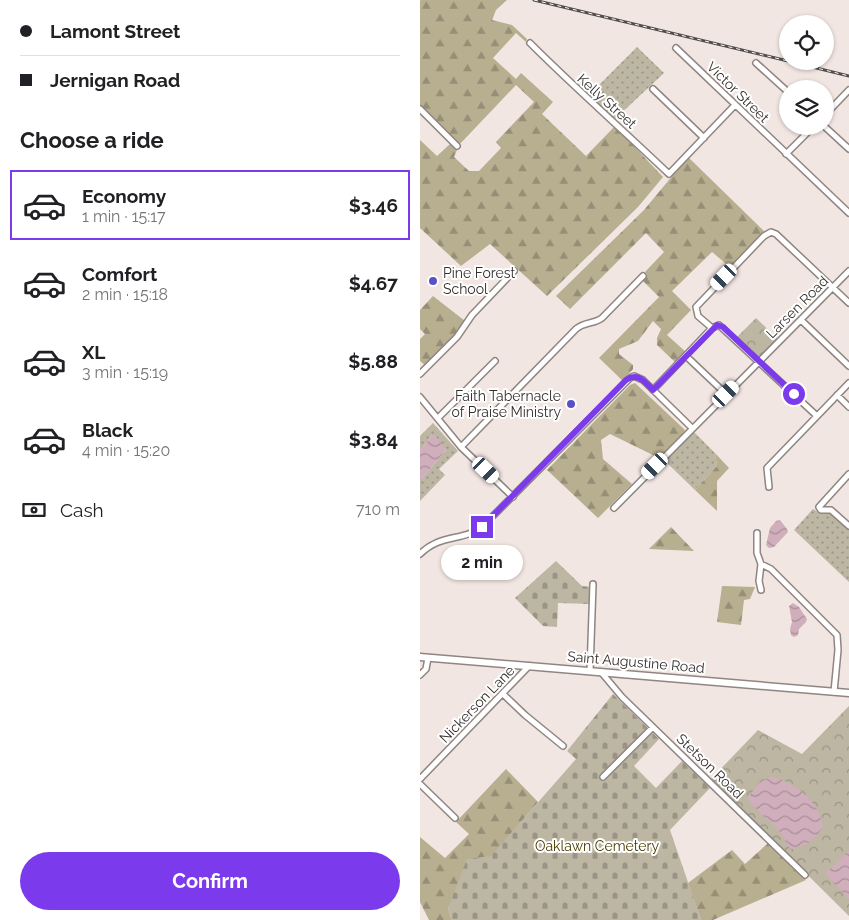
<!DOCTYPE html>
<meta charset="utf-8">
<style>
body{margin:0;font-family:Raleway,sans-serif;background:#f2f2f2;color:#202124;height:100vh;display:flex;flex-direction:column;font-size:19px;white-space:nowrap}
*{box-sizing:border-box;margin:0}
p{font-size:16px;color:#757577}
.icon{flex:none;width:28px;height:28px;fill:none;stroke:currentColor;stroke-width:2;stroke-linecap:round;stroke-linejoin:round}
.map{position:relative;flex:1;overflow:hidden}
.sheet{display:flex;flex-direction:column;background:#fff;width:420px}
.sheet>*{flex:none}
.guide{display:grid;align-content:center;height:110px;padding:0 20px;background:#fff}
.fabs{position:absolute;left:359px;top:15px;display:grid;gap:10px}
.fabs a{display:grid;place-items:center;width:55px;height:55px;border-radius:50%;background:#fff;box-shadow:0 1px 4px #0004;font-size:25px}
.end{position:absolute;width:22px;height:22px;margin:-11px;border:6px solid #7c3aed;background:#fff;box-shadow:0 0 0 2px #fff}
.from{border-radius:50%}
.bubble{position:absolute;height:35px;border-radius:18px;background:#fff;box-shadow:0 1px 4px #0004;font-size:16px;font-weight:700;line-height:35px;text-align:center}
.car{position:absolute;width:15px;height:30px;margin:-15px -8px;border-radius:6px;box-shadow:0 0 4px 1px #0007;background:linear-gradient(#fff 24%,#345 0 40%,#fff 0 76%,#345 0 86%,#fff 0)}
.guide b{display:flex;align-items:center;gap:18px;height:48px;font-size:19px}
.guide b+b{border-top:1px solid #e0e0e0}
.guide i{width:12px;height:12px;background:#202124}
ul{padding:0;list-style:none}
li{display:flex;align-items:center;gap:15px;height:70px;margin:0 10px 8px;padding:0 10px;border:2px solid transparent;border-radius:0px}
li div{flex:1}
li b{display:block;font-size:19px}
li em{font-style:normal;font-weight:700}
li.selected{border-color:#7c3aed}
li>.icon{width:45px;height:45px;stroke-width:1.5}
h2{padding:0 20px;font-size:22px;line-height:60px}
.pay{display:flex;align-items:center;gap:12px;height:55px;padding:0 20px;font-size:19px}
.pay p{margin-inline-start:auto}
.primary-button{display:flex;gap:10px;margin-top:auto;padding:10px 20px}
.primary-button a{flex:1;height:58px;border-radius:30px;background:#7c3aed;color:#fff;font-size:20px;font-weight:700;line-height:58px;text-align:center}
main{display:flex;flex:1;min-height:0}
.map>svg:first-child{display:block}
</style>
<main>
<section class="sheet">
<div class="guide">
<b><i class="from"></i>Lamont Street</b>
<b><i></i>Jernigan Road</b>
</div>
<h2>Choose a ride</h2>
<ul>
<li class="selected"><svg class="icon" aria-label="car" viewBox="0 0 24 24"><path d="M5 17H2v-5l4-1 3-4h7l3 4 3 1v5h-3M9 17h6M6 11h13"/><circle cx="7" cy="17" r="2"/><circle cx="17" cy="17" r="2"/></svg><div><b>Economy</b><p>1 min · 15:17</p></div><em>$3.46</em></li>
<li><svg class="icon" aria-label="car" viewBox="0 0 24 24"><path d="M5 17H2v-5l4-1 3-4h7l3 4 3 1v5h-3M9 17h6M6 11h13"/><circle cx="7" cy="17" r="2"/><circle cx="17" cy="17" r="2"/></svg><div><b>Comfort</b><p>2 min · 15:18</p></div><em>$4.67</em></li>
<li><svg class="icon" aria-label="car" viewBox="0 0 24 24"><path d="M5 17H2v-5l4-1 3-4h7l3 4 3 1v5h-3M9 17h6M6 11h13"/><circle cx="7" cy="17" r="2"/><circle cx="17" cy="17" r="2"/></svg><div><b>XL</b><p>3 min · 15:19</p></div><em>$5.88</em></li>
<li><svg class="icon" aria-label="car" viewBox="0 0 24 24"><path d="M5 17H2v-5l4-1 3-4h7l3 4 3 1v5h-3M9 17h6M6 11h13"/><circle cx="7" cy="17" r="2"/><circle cx="17" cy="17" r="2"/></svg><div><b>Black</b><p>4 min · 15:20</p></div><em>$3.84</em></li>
</ul>
<div class="pay"><svg class="icon" aria-label="cash" viewBox="0 0 24 24"><path d="M3 7h18v10H3z"/><circle cx="12" cy="12" r="2"/></svg>Cash<p>710 m</p></div>
<div class="primary-button"><a>Confirm</a></div>
</section>
<div class="map">
<svg width="429" height="920" viewBox="0 0 429 920">
<defs>
<pattern id="grass-dots" width="8" height="8" patternUnits="userSpaceOnUse" patternTransform="scale(1.25)"><rect width="8" height="8" fill="#bcb6a3"/><path d="M2 2h.1M6 6h.1" fill="none" stroke="#999485" stroke-width="1.8" stroke-linecap="round"/></pattern>
<pattern id="forest-firs" width="22" height="20" patternUnits="userSpaceOnUse" patternTransform="scale(1.25)"><rect width="22" height="20" fill="#b8ae90"/><path d="M5 1l3.5 6h-7zM16 11l3.5 6h-7z" fill="#968e76"/></pattern>
<pattern id="cemetery-stones" width="16" height="16" patternUnits="userSpaceOnUse" patternTransform="scale(1.25)"><rect width="16" height="16" fill="#bcb6a3"/><path d="M2 7V4a2 2 0 0 1 4 0v3zM10 15v-3a2 2 0 0 1 4 0v3z" fill="#999485"/></pattern>
<pattern id="park-crowns" width="20" height="18" patternUnits="userSpaceOnUse" patternTransform="scale(1.25)"><rect width="20" height="18" fill="#bcb6a3"/><path d="M2 6a3 3 0 1 1 6 0M12 15a3 3 0 1 1 6 0" fill="none" stroke="#999485"/></pattern>
<pattern id="water-waves" width="16" height="10" patternUnits="userSpaceOnUse" patternTransform="scale(1.25)"><rect width="16" height="10" fill="#d0aebb"/><path d="M0 5q4-4 8 0t8 0" fill="none" stroke="#a98e98"/></pattern>
</defs>
<rect width="100%" height="100%" fill="#f2e6e2"/>
<path fill="url(#grass-dots)" d="M217,47l27,26 -49,46 -27,-23z
M13,423l25,28 -19,18 6,6 -25,26v-20l26,-31 -14,-15 -12,16v-15z
M273,431l22,22 2,13 -22,24 -31,-30z
M393,509l5,3 13,1 18,17v52l-55,-52z"/>
<path fill="url(#forest-firs)" d="M0,0h87l-11,10 -4,10 20,5 15,14 -1,3 -10,-9 -23,25 23,21 5,-6 32,29 -11,12 44,42 29,-30 48,51 -25,30 -91,89 -57,-52 -29,22 -41,-38v-88l17,16 14,-13 6,7 -3,7 15,14h10l22,-23 -5,-6 38,-40 -18,-17 -57,60 -39,-39z
M268,157l77,75 -34,36 -19,-16 -40,39 19,19 -24,25 20,18 -11,10 -19,-18v-7l4,-9 -8,-8 -15,20 -19,8v5l14,11v4l-10,12 -24,-23 60,-61 -17,-17 5,-5 -2,-3 19,-20 -18,-19 -76,76 -14,-13 88,-86z
M13,296l32,25 -8,13 -31,32 -6,-5v-22l5,-5 -5,-5v-19z
M215,383l50,47 -3,5 -23,23 -49,-24 -9,6 2,19 29,25 -34,34 -51,-48 83,-85z
M295,453l14,15 -12,13v30l-22,-21 22,-24z
M251,527l23,24 -45,-2z
M302,586l33,1 -5,12 -6,1 -3,25 -24,-3z
M86,769l32,33 -90,106 4,12h-23l-9,-18v-65l25,21 24,-24 -13,-12z
M348,843l38,37 -93,40h-12l-13,-37 44,-33 13,14z"/>
<path fill="url(#cemetery-stones)" d="M136,561l26,25 9,1 -1,17 -32,-1 -1,24 -14,-1 -28,-28z
M193,694l46,45 -25,27 22,22 26,-27 28,27 -40,42 31,90h-249l-4,-12 19,-49 24,-3 85,-97 -9,-8z"/>
<path fill="url(#park-crowns)" d="M336,318l22,21 -19,19 -22,-21z
M429,706v210l-138,-137 47,-49 44,24z"/>
<path fill="url(#water-waves)" d="M12,435h3l11,15 -26,31v-30z
M360,520l7,9 1,3 -14,15 -5,1 -3,-3 4,-17 6,-7z
M373,603l6,4 8,12 -1,3 -7,7 -1,6 -4,2 -3,-2 -1,-6 2,-7 -3,-16z
M351,776c24,7 48,24 52,51 -8,12 -18,21 -33,22l-12,-20 -15,-13 -16,-17 11,-15z
M429,850v49l-24,-25z"/>
<g fill="none" stroke-linecap="round" stroke-linejoin="round">
<defs>
<path id="minor" d="M110,43c45,45 93,87 139,131l66,-69
M256,48l173,165
M336,63l32,29
M233,89l51,49
M0,109l37,37
M405,115l24,-25
M404,126l25,23
M366,154l28,-28
M381,320l48,46
M292,328l-14,-12 -2,-9 68,-71 7,-4 5,2 73,69
M266,356l40,38
M0,374l37,-37 15,-22 42,-44
M233,390l59,-62 7,-3 98,91
M417,395l12,12
M0,397l41,50 52,50
M18,418l57,-57
M41,447l115,-118c8,-7 18,-5 26,-11l41,-42
M429,474l-30,33 2,3h10l18,16
M349,487l-2,-19 82,-85
M194,508l235,-237
M337,533v20l4,11 -2,17 2,9
M0,554c22,-21 41,-12 62,-27l148,-149 4,-2 9,4 49,48
M341,564l10,5 66,66 1,15 -4,42
M170,671l3,-87
M181,672l21,25 183,178
M0,675l6,-6 2,-11
M83,694l22,21 38,31
M183,777l50,-50
M0,779l109,-113
M0,784l35,34"/>
<path id="major" d="M0,657l429,36"/>
</defs>
<use href="#minor" stroke="#8f8581" stroke-width="8"/>
<use href="#major" stroke="#8f8581" stroke-width="9"/>
<use href="#minor" stroke="#fff" stroke-width="5"/>
<use href="#major" stroke="#fff" stroke-width="6"/>
<defs>
<path id="rail" d="M114,0l254,61
M368,61l61,15"/>
</defs>
<use href="#rail" stroke="#524d4b" stroke-width="3"/>
<use href="#rail" stroke="#fff" stroke-width="1" stroke-dasharray="4" stroke-linecap="butt"/>
</g>
<g fill="none" stroke-linecap="round" stroke-linejoin="round">
<path stroke="#7c3aed" stroke-width="6" d="M62,527l144,-147c12,-8 19,2 27,10l64,-65 6,2 71,67"/>
</g>
<g fill="#5a51c9" stroke="#fff" stroke-width="2">
<circle cx="13" cy="281" r="5"/>
<circle cx="151" cy="404" r="5"/>
</g>
<g text-anchor="middle" dominant-baseline="central" stroke-width="4" stroke-linejoin="round" paint-order="stroke">
<g font-size="14" fill="#332f2d" stroke="#fff">
<text transform="translate(318 92) rotate(44)">Victor Street</text>
<text transform="translate(187 101) rotate(42)">Kelly Street</text>
<text transform="translate(377 307) rotate(-45)">Larsen Road</text>
<text transform="translate(216 662) rotate(5)">Saint Augustine Road</text>
<text transform="translate(57 704) rotate(-46)">Nickerson Lane</text>
<text transform="translate(290 766) rotate(44)">Stetson Road</text>
</g>
<g font-size="14" fill="#332f2d" stroke="#fff" text-anchor="start">
<text x="23" y="273">Pine Forest<tspan x="23" dy="16">School</tspan></text>
<text x="141" y="396" text-anchor="end">Faith Tabernacle<tspan x="141" dy="16">of Praise Ministry</tspan></text>
</g>
<g font-size="14" fill="#4c3b01" stroke="#fff">
<text x="177" y="846">Oaklawn Cemetery</text>
</g>
</g>
</svg>
<div class="fabs">
<a><svg class="icon" aria-label="locate" viewBox="0 0 24 24"><circle cx="12" cy="12" r="6"/><path d="M12 2v4M12 18v4M2 12h4M18 12h4"/></svg></a>
<a><svg class="icon" aria-label="layers" viewBox="0 0 24 24"><path d="M12 4l9 5-9 5-9-5zM3 14l9 5 9-5"/></svg></a>
</div>
<i class="end from" style="left:374px;top:394px"></i>
<i class="end" style="left:62px;top:527px"></i>
<div class="bubble" style="left:21px;top:545px;width:82px">2 min</div>
<i class="car" style="left:304px;top:277px;rotate:224deg"></i>
<i class="car" style="left:306px;top:394px;rotate:45deg"></i>
<i class="car" style="left:235px;top:466px;rotate:225deg"></i>
<i class="car" style="left:66px;top:470px;rotate:134deg"></i>
</div>
</main>
